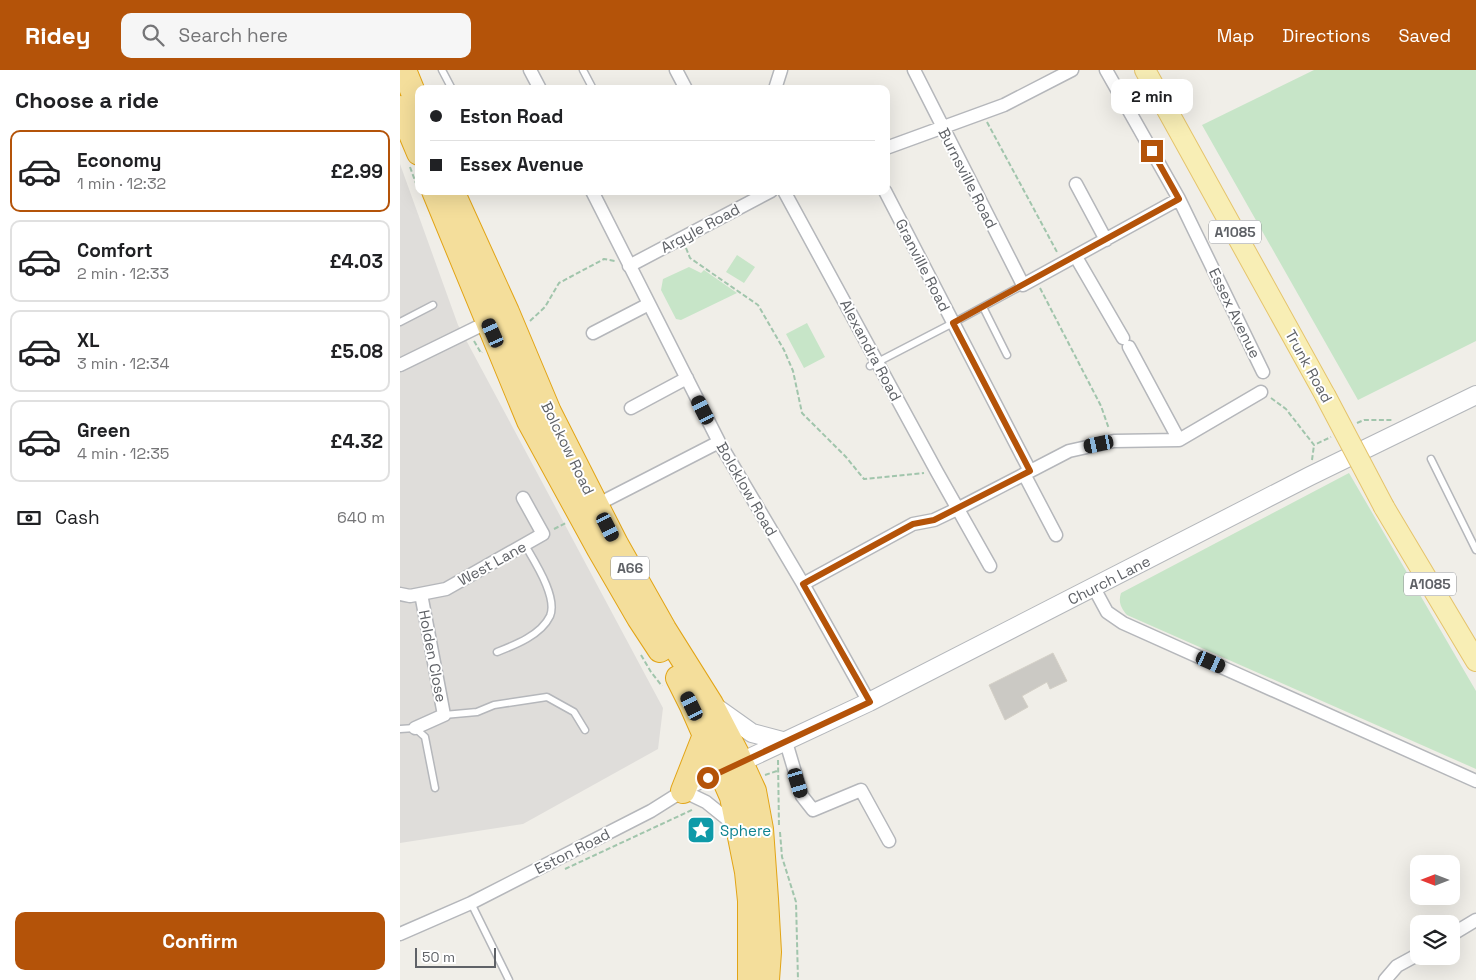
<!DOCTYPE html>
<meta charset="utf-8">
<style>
body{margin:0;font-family:"Space Grotesk",sans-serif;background:#f6f6f6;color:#202124;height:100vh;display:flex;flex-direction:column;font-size:19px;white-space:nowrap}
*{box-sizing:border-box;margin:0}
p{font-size:16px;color:#757577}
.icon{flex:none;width:28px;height:28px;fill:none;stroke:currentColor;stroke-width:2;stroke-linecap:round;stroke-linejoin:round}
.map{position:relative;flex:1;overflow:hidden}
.details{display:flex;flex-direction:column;background:#fff;width:400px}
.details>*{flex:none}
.hud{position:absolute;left:15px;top:15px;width:475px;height:110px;border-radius:10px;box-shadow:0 5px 20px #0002;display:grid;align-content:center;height:110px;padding:0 15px;background:#fff}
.needle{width:32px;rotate:270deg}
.controls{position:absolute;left:1010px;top:785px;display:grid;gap:10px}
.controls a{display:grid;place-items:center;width:50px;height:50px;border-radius:10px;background:#fff;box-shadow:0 5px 20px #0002;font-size:25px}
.scale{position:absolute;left:15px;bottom:12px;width:81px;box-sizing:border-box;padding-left:5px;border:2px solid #5f6267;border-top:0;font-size:14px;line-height:18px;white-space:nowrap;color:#5f6267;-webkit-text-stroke:4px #fff;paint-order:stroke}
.end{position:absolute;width:22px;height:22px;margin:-11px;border:6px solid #b45309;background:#fff;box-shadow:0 0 0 2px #fff}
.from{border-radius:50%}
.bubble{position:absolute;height:35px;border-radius:10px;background:#fff;box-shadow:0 5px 20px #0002;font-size:16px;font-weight:600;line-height:35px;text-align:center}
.car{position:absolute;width:15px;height:30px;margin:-15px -8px;border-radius:6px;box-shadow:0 0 4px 1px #0007;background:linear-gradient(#222 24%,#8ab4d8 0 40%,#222 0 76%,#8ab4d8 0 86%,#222 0)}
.hud b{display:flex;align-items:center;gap:18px;height:48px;font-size:19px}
.hud b+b{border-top:1px solid #e0e0e0}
.hud i{width:12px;height:12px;background:#202124}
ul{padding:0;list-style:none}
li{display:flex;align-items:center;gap:15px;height:82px;margin:0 10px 8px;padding:0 5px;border:2px solid #e0e0e0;border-radius:10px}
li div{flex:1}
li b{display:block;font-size:19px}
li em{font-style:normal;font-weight:600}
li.on{border-color:#b45309}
li>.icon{width:45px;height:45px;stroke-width:1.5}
h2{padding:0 15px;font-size:22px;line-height:60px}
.pay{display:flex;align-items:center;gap:12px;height:55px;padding:0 15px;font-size:19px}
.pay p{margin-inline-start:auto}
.cta{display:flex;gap:10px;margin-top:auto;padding:10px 15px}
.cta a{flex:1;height:58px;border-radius:10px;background:#b45309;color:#fff;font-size:20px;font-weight:600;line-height:58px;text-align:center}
header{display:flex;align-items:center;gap:30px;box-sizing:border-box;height:70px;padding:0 25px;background:#b45309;color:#fff}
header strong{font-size:24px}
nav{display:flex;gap:28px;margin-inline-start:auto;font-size:18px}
.search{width:350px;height:45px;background:#f6f6f6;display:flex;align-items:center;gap:12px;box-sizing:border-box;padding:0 18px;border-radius:10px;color:#757577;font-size:19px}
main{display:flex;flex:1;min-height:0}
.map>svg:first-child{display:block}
</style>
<header>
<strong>Ridey</strong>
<div class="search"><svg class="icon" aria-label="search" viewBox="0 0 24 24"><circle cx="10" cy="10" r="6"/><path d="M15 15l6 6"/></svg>Search here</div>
<nav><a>Map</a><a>Directions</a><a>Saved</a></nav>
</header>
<main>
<section class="details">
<h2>Choose a ride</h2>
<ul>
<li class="on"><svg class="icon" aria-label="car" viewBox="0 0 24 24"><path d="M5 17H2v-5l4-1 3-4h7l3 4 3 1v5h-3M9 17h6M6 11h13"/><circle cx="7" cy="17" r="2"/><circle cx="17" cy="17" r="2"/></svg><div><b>Economy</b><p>1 min · 12:32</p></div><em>£2.99</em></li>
<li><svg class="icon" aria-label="car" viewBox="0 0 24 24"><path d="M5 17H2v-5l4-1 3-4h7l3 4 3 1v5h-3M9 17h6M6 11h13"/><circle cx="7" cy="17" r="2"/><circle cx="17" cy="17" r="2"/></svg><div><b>Comfort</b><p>2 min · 12:33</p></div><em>£4.03</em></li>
<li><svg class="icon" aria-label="car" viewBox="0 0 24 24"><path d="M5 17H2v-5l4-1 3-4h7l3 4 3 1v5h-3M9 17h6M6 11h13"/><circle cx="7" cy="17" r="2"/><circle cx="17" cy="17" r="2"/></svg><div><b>XL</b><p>3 min · 12:34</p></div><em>£5.08</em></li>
<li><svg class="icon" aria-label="car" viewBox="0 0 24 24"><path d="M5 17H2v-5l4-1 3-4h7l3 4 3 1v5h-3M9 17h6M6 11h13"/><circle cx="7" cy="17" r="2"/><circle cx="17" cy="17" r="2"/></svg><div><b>Green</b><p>4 min · 12:35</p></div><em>£4.32</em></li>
</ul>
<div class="pay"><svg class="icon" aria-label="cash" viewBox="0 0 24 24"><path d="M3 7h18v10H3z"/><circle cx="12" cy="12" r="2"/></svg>Cash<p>640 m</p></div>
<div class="cta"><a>Confirm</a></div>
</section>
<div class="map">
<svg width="1076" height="910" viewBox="0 0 1076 910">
<rect width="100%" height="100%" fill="#f0eee8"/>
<path fill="#dfddda" d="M0,94l58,161 205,383 -5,41 -135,75 -123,19z"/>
<path fill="#c7e5c8" d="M914,0h162v271l-118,59 -156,-275z
M337,185l18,12 -11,16 -18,-11z
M289,197l12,6 3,-3 33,23 -56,27 -5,-1 -15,-29 2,-11z
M407,253l18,34 -21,11 -18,-34z
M949,403l127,218v78l-349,-154c-6,-7 -9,-13 -6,-22z"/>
<path fill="#cbc9c4" stroke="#d4d0c7" d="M653,583l14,28 -17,8 -3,-7 -25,14 6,11 -23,13 -16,-35z"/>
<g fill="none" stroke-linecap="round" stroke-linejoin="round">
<defs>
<path id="lane" d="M42,0l10,19
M183,0l10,19
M583,237l24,48
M0,252l33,-17
M470,296l83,-43 70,-38
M1031,389l45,91
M97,582c18,-7 44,-17 53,-36 8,-19 -16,-55 -25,-71
M44,645l33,-3 17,-7 53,-8 27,15 11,18
M0,659l15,-1 10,9 10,51
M71,833l38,77"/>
<path id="street" d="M130,0l10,19
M276,0l10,19
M514,0l109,215 156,-86
M706,0l73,129 84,173
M375,19l6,-19
M486,78l118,-43 68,-35
M676,114l30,56
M192,121l127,251 84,142 66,118
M384,121l153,281 53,94
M485,121l145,280
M676,187l47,81
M229,196l142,-75
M193,263l56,-29
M729,277l50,93
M0,295l92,-45
M231,338l56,-30
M624,404l32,61
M208,429l111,-57
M403,514l110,-60 21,-4 25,-12 110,-57 45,-10 65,-1 82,-48
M694,518l13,24 16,11 353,158
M0,524l10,2 36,-7 97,-55 -20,-36
M15,658l29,-13 -23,-121
M386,672l16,54 11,14 48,-20 28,51
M283,721l23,11 31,25
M0,864l71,-31 180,-92 27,-17 47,-25
M1051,865l25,-15
M985,910l12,-14 22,-12"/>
<path id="secondary" d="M314,636l38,27 34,9
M341,692l128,-60 441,-226 166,-81"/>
<path id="primary" d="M745,0l180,325
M984,437l92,154"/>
<path id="highway" d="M4,0l15,37
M0,38l19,45
M34,121l95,230 70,128 40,69 21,32
M52,121l55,121 42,100 67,132 48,85 47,75 26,50 17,37 7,38 5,70 3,53 -2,28
M278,608l14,28 40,91 15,75 3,29v79
M283,721l22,-56"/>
</defs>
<use href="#lane" stroke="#b5b7bb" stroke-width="9"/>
<use href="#street" stroke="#b5b7bb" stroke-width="15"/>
<use href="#secondary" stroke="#b4b7bb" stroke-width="20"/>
<use href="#primary" stroke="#e5c46c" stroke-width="22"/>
<use href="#highway" stroke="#e2a416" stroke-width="26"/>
<path stroke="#a1c5ac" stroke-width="2" stroke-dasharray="5 2.5" stroke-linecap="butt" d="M587,52l70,130
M10,97l7,19
M286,178l4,10 68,47 26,45 9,21 9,42 44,44 18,22 60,-6
M640,218l61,118 8,23
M130,251l15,-14 14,-24 45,-24 11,2
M74,271l7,12 1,-1
M871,328l15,11 28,36 17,-8
M957,353l7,-3h28
M912,390l2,-15
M154,459l12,-6
M241,585l10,17 11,14
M378,690l1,67
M365,705l12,-4
M380,762l2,25 14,45 2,78
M165,799l129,-60"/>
<use href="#lane" stroke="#fff" stroke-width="6"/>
<use href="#street" stroke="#fff" stroke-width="12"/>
<use href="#secondary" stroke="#fff" stroke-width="18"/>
<use href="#primary" stroke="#f8eeb5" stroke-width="20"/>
<use href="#highway" stroke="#f4de9b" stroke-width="24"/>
<defs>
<path id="primary-bridge" d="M925,325l59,112"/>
</defs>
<use href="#primary-bridge" stroke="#e5c46c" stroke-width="22" stroke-linecap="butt"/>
<use href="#primary-bridge" stroke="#f8eeb5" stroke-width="20"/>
</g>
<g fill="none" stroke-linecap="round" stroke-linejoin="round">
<path stroke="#b45309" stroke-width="6" d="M308,708l162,-76 -67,-118 110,-60 21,-4 96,-49 -77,-148 226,-124 -27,-48"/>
</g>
<defs>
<symbol id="sight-square" viewBox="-11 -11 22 22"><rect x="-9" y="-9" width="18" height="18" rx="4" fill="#0f9aa8" stroke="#fff"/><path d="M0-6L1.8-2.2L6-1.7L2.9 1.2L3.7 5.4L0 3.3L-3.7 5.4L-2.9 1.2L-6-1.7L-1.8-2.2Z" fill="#fff"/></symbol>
</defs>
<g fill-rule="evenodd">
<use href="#sight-square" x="285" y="744" width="32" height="32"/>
</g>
<g text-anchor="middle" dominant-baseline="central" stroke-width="4" stroke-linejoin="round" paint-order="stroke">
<g fill="#fff" stroke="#8f9195" stroke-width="1">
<rect x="809" y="150.5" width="52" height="23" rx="4"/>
<rect x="211" y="486.5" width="38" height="23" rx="4"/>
<rect x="1004" y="502.5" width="52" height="23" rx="4"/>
</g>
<g font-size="14" font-weight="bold" fill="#5f6267">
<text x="835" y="162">A1085</text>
<text x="230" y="498">A66</text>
<text x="1030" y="514">A1085</text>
</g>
<g font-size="15" fill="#5f6267" stroke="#fff">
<text transform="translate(568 108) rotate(63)">Burnsville Road</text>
<text transform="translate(300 158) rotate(-28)">Argyle Road</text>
<text transform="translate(523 195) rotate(63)">Granville Road</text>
<text transform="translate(835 243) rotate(64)">Essex Avenue</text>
<text transform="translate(471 280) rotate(62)">Alexandra Road</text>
<text transform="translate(909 296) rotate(61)">Trunk Road</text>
<text transform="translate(168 378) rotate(64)">Bolckow Road</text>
<text transform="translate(347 419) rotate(60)">Bolcklow Road</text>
<text transform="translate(92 493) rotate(-29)">West Lane</text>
<text transform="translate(709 510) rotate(-27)">Church Lane</text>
<text transform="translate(33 586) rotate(79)">Holden Close</text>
<text transform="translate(172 781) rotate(-27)">Eston Road</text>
</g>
<g font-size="15" fill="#0d838f" stroke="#fff" text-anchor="start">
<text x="320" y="760">Sphere</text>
</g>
</g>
</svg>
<div class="controls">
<a><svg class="needle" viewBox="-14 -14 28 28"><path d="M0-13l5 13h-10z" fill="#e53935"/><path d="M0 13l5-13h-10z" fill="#757577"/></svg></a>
<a><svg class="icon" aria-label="layers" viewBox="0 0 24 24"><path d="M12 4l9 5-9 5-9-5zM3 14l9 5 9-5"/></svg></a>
</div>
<div class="scale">50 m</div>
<i class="end from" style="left:308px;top:708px"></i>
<i class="end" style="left:752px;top:81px"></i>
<div class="bubble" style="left:711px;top:9px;width:82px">2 min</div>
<i class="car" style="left:93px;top:263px;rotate:336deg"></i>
<i class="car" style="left:303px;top:340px;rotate:333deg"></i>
<i class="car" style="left:699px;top:374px;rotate:258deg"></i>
<i class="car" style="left:208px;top:457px;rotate:153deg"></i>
<i class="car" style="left:811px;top:592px;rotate:114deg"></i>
<i class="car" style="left:292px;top:636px;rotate:334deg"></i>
<i class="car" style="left:398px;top:713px;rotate:163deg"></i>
<div class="hud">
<b><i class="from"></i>Eston Road</b>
<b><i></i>Essex Avenue</b>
</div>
</div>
</main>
